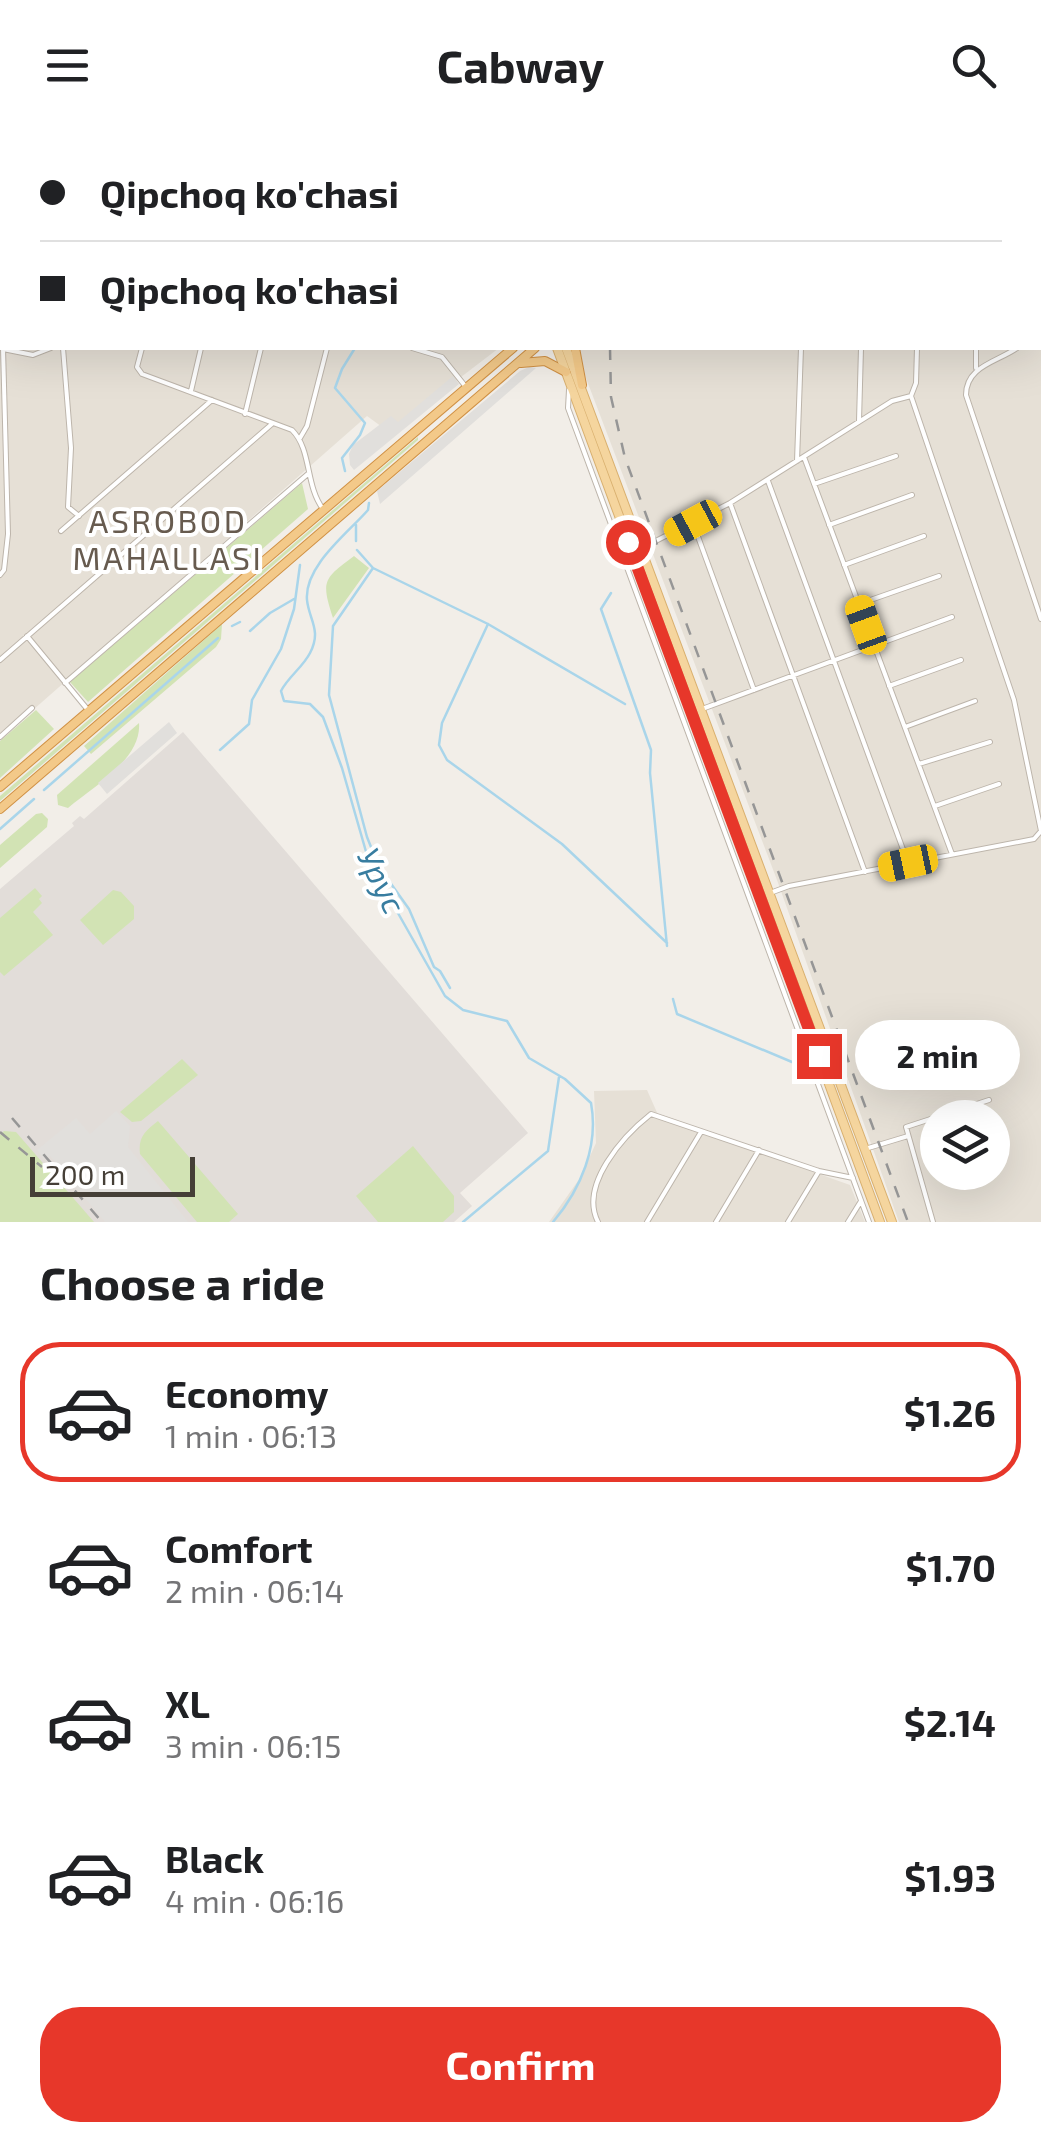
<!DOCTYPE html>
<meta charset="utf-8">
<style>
body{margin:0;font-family:"Exo 2",sans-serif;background:#f6f6f6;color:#202124;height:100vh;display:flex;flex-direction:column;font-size:38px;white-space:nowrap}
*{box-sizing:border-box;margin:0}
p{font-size:32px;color:#757577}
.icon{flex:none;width:55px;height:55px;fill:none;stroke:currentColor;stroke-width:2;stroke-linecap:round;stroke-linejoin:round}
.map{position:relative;height:1092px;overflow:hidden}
.panel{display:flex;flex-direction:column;background:#fff;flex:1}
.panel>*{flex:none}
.hud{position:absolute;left:0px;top:0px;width:1042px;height:220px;box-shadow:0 10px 40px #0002;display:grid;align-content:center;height:220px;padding:0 40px;background:#fff}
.controls{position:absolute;left:920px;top:970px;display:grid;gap:20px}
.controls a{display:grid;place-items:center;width:90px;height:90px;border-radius:50%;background:#fff;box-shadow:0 10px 40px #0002;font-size:50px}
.scale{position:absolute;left:30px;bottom:25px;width:165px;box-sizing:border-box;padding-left:10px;border:5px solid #453f37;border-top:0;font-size:28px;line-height:35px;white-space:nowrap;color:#453f37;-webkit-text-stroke:8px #fff;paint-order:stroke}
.end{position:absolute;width:45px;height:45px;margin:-22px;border:12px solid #e7372a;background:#fff;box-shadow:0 0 0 5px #fff}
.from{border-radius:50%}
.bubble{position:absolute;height:70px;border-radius:35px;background:#fff;box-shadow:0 10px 40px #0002;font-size:32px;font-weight:700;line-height:70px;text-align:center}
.car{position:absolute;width:30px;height:60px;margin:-30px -15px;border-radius:12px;box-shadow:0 0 8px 2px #0007;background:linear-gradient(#f5c518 24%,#345 0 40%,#f5c518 0 76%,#345 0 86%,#f5c518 0)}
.hud b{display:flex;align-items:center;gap:35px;height:95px;font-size:38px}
.hud b+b{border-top:2px solid #e0e0e0}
.hud i{width:25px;height:25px;background:#202124}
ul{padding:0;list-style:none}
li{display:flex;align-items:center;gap:30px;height:140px;margin:0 20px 15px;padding:0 20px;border:5px solid transparent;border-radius:40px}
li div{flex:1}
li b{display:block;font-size:38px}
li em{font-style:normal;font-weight:700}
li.current{border-color:#e7372a}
li>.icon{width:90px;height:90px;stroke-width:1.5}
h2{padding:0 40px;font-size:45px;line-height:120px}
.primary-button{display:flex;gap:20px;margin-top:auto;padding:20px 40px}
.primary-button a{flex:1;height:115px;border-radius:40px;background:#e7372a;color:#fff;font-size:40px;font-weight:700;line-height:115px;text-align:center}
header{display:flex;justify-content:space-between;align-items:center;height:130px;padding:0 40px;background:#fff;font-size:45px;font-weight:700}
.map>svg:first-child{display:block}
</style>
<header><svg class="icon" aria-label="menu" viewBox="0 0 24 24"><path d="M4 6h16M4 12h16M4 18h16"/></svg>Cabway<svg class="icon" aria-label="search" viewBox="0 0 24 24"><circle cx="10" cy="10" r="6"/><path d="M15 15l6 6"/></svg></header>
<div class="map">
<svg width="1041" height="1092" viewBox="0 0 1041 1092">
<rect width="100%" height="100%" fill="#f2eee8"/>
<path fill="#e6e0d6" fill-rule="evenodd" d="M0,0h727l-725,2v216h497l-110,84 -22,-16 -367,323z
M803,0h238v1092h-142l-122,-342 -196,-515 -2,-17h461v-216h-240zM938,988h54v54h-54z
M647,960l12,27 191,68 15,37h-316l31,-44 16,-35 -2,-52z"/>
<path fill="#e2ddd9" d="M183,602l345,401 -68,60 12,13 -18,16h-454v-333l74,-63 -2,-3 8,-7 4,3z"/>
<path fill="#d2e3b4" d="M418,307v3l-418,361v-5z
M302,353l6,26 -220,193 -18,-20z
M354,426l15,12 -36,50c-12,-37 -10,-39 21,-62z
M222,494l-1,15 -5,8 -125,107 -7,-8z
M36,580l18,19 -54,49v-37z
M139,593c3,36 -46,64 -71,85l-10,-3 -1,-10z
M42,683l6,6 -1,8 -47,41v-23l36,-31z
M35,758l7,8 -3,3 3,4 -9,9 20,23 -49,41 -4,-4v-54z
M113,760l8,2 13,14v13l-31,26 -23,-25z
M182,929l16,16 -57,46 -9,1 -12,-10z
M158,991l80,93 -9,8h-32l-57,-68c-2,-17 5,-23 18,-33z
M4,1001l12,1 78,90h-94v-87z
M413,1016l41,50v16l-11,10h-65l-22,-26z"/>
<path fill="#e1dfdc" d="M529,237l7,1 -156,136 -3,-13 143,-120z
M453,246l6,8 -105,86 -4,-5 -1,-11 4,-9 38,-29 7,6z
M169,592l8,11 -70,61 -9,-11z
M116,981l14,15 -2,21 60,75h-83l-55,-66 -6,3 -7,-9 39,-32 14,16z"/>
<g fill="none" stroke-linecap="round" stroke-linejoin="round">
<path stroke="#a9d5ea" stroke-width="2.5" d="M394,0v2
M345,341l-3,-13 18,-23 5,-12 -30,-35 7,-19 13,-21
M369,373l-1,7c-20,23 -64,56 -61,90 2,20 15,30 3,53 -7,14 -22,24 -29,38l3,10 26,3 13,13 19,51 27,94 76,134 18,14 44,11 22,37 36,21 26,24c8,43 -10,86 -38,119
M356,395v16
M357,420l16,18 115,56 137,80
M373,438l-40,58 -4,69 38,142 12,30 30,42 25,58 6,4 10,17
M611,463l-10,16 50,141 -1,23 17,173
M488,494l-46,99 -3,22 8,15 115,84 105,99
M232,496l8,-4
M250,501l20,-18 24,-14
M220,620l29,-26 3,-24 29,-51 13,-40 6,-44
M44,660l174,-152
M0,699l34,-30
M673,869l4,15 115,48
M463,1092l85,-71 11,-74"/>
<defs>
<path id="minor" d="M120,0l3,2
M295,0v2
M356,0v2
M574,0l1,2
M650,0l2,2
M821,0l1,2
M963,0l1,2
M28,2v-2
M86,2l1,-2
M184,2l3,-2
M238,2v-2
M730,2l3,-2
M1040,33h1
M1040,157l1,1
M1040,200l1,-1
M63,218l8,100 -3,59 11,9
M142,218l-5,19 5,7 150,56c20,20 13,55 31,79
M412,218l30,9 24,30
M1017,218c-20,14 -51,18 -51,47l75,224
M3,219l30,6 18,-7
M976,238v-20
M569,260l-1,18 301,814
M191,261l10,-43
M245,284l16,-66
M859,291l2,-73
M300,308l7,-12 20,-78
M804,327l148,397
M797,331l4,-113
M768,351l140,382
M814,354l82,-28
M730,373l135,369
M693,393l61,167
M829,395l83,-30
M61,401l151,-131
M642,418l88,-45 162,-102 19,-5 5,-13 1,-35
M844,435l80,-29
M0,445l4,-5 4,-36 -5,-186
M859,474l80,-28
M27,506l61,74
M0,530l273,-237
M65,553l244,-210
M889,556l72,-26
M702,579l250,-92
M905,597l70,-26
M0,607l32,-29
M919,634l71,-22
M935,676l64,-22
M770,763l19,-7 245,-47 7,-8 -27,-131 -103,-304
M865,1019l43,-13
M967,1042l3,8
M598,1092c-19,-37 25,-86 53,-108l168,57 34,7
M647,1092l54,-90
M716,1092l43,-72
M788,1092l31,-51
M848,1092l13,-21
M933,1092l-27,-95 83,-27"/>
<path id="primary" d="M557,218l323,874
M566,218l326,874"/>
<path id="trunk" d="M768,2l3,-2
M787,2l3,-2
M575,218l7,37
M521,233l24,-2 21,11
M0,657l513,-439
M0,679l535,-461"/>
</defs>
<use href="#minor" stroke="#bdb5ab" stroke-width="6"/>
<use href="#primary" stroke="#d9b06f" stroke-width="10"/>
<use href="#trunk" stroke="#d09145" stroke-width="10"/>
<use href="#minor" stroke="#fff" stroke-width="4"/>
<use href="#primary" stroke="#f5d59e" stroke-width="8"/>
<use href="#trunk" stroke="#f3c989" stroke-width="8"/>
<path stroke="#969696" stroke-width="2.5" stroke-dasharray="12 12" stroke-linecap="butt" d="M738,2l3,-2
M610,218l1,49 14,61 283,764
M12,988l90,104
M0,1002l42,35"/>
</g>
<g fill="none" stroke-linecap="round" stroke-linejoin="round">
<path stroke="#e7372a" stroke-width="12" d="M628,412l191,514"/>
</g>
<g text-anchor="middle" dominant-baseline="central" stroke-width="8" stroke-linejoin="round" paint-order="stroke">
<g font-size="32" letter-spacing="2.5" fill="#675b4f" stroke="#fff">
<text x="168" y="390">ASROBOD<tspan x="168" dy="37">MAHALLASI</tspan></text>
</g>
<g font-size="32" font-style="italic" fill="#387da0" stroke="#fff">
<text transform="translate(383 750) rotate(64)">Урус</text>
</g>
</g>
</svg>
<div class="controls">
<a><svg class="icon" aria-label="layers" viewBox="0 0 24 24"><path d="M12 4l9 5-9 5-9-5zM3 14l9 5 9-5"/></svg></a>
</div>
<div class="scale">200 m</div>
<i class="end from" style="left:628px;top:412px"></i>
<i class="end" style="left:819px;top:926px"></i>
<div class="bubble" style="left:855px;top:890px;width:165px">2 min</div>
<i class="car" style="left:693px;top:393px;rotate:242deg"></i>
<i class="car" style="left:866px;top:495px;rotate:340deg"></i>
<i class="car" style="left:908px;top:733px;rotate:258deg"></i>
<div class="hud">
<b><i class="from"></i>Qipchoq ko'chasi</b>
<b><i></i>Qipchoq ko'chasi</b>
</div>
</div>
<section class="panel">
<h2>Choose a ride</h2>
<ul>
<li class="current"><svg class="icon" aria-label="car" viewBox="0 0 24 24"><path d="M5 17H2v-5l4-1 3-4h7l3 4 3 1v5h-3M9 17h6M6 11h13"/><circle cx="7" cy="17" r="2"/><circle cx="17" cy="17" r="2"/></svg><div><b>Economy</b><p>1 min · 06:13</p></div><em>$1.26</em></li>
<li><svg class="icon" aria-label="car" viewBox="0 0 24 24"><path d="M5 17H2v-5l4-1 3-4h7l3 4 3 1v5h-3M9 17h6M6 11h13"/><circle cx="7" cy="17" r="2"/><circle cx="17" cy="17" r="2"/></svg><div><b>Comfort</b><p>2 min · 06:14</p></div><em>$1.70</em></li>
<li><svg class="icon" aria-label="car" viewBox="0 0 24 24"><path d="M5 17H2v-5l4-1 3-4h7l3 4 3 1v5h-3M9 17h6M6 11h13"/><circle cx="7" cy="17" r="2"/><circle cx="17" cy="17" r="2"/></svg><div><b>XL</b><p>3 min · 06:15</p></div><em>$2.14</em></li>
<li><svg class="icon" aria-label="car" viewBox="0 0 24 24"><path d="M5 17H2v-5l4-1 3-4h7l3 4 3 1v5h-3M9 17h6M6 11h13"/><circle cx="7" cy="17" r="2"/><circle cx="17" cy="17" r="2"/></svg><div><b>Black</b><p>4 min · 06:16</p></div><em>$1.93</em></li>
</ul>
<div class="primary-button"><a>Confirm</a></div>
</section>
